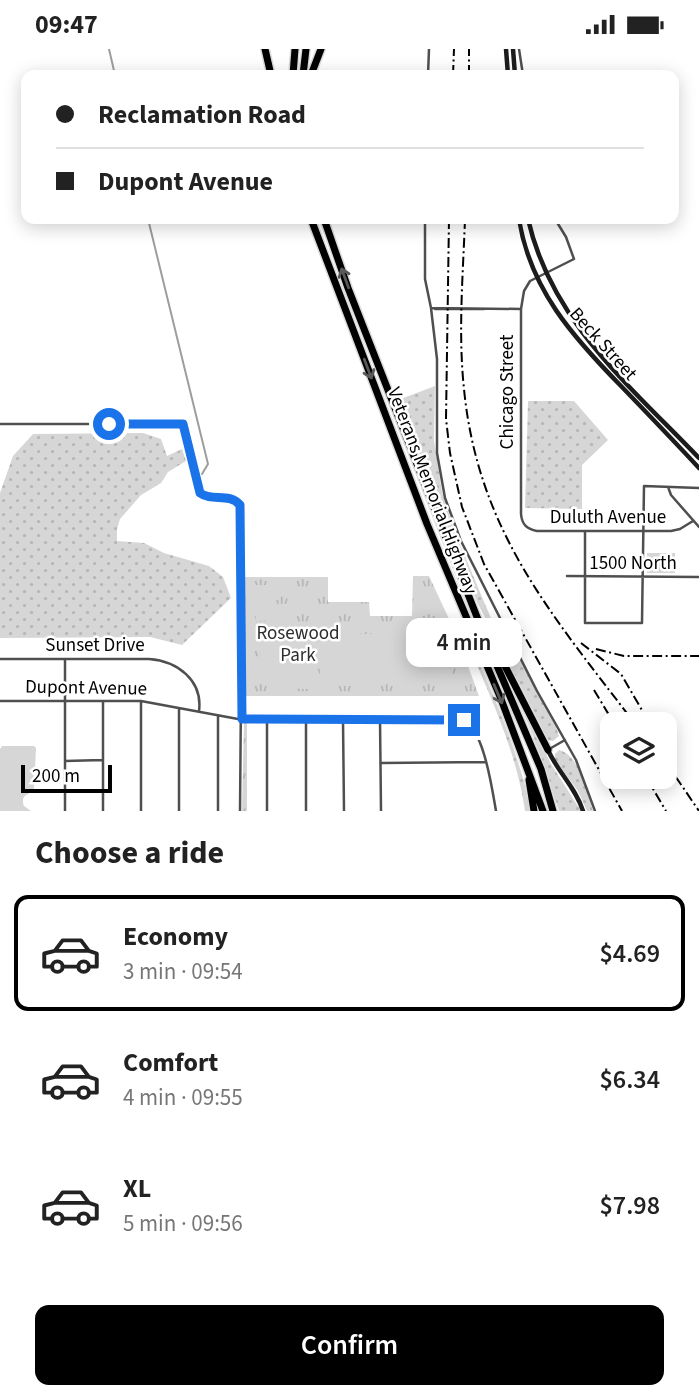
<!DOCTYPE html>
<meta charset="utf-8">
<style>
body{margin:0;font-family:"Source Sans 3",sans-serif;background:#f2f2f2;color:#222;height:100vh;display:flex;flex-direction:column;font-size:26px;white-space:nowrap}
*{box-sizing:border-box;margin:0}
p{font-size:23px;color:#767676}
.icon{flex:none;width:38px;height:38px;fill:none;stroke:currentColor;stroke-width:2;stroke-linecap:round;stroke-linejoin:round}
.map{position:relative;height:762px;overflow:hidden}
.panel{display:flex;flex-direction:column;background:#fff;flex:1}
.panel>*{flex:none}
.guide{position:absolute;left:21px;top:21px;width:658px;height:154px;border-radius:14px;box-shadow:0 4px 18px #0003;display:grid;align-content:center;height:154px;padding:0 35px;background:#fff}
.fabs{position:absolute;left:600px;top:663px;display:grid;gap:14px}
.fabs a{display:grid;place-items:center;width:77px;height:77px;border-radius:14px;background:#fff;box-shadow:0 4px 18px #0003;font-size:35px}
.scale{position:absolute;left:21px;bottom:18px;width:91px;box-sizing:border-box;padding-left:7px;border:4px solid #000;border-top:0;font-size:19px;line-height:24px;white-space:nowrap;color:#000;-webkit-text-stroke:5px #fff;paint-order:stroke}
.end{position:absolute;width:32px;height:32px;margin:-16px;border:9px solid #1a73e8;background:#fff;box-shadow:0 0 0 4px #fff}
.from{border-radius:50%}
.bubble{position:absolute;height:49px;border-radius:14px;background:#fff;box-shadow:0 4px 18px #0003;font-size:23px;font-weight:600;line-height:49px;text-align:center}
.guide b{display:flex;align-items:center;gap:24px;height:66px;font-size:26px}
.guide b+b{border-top:2px solid #e0e0e0}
.guide i{width:18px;height:18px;background:#222}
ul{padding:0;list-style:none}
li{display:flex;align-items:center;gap:21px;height:116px;margin:0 14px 10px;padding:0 21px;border:4px solid transparent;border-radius:14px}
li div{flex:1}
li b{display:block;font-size:26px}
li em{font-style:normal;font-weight:600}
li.on{border-color:#000}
li>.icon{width:63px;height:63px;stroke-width:1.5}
h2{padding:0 35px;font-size:32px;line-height:84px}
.primary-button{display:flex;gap:14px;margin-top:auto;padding:14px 35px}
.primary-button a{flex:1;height:80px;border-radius:14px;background:#000;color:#fff;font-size:28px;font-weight:600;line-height:80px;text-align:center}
.status{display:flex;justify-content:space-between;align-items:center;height:49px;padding:0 35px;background:#fff;direction:ltr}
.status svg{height:19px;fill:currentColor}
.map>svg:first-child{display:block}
</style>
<div class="status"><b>09:47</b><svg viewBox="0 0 49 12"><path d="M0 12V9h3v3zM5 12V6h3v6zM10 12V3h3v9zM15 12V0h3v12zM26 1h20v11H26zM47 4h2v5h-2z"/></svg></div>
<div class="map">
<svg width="699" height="762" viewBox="0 0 699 762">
<defs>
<pattern id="grass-dots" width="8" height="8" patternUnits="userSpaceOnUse" patternTransform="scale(1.75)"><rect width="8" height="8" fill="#d6d6d6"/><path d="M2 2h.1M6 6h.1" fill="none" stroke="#b6b6b6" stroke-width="1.8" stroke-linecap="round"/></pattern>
<pattern id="park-tufts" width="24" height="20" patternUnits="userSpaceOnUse" patternTransform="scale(1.75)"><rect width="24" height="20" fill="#d6d6d6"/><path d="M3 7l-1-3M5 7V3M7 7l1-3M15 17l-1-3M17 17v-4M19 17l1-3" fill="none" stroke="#b6b6b6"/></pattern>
</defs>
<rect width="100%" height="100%" fill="#fff"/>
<path fill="url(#grass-dots)" d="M435,337l-1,55 8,51 13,41 38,90 8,2 55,102 3,9 -6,5 -6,-1 -6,-14 -64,-124 -79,-202z
M528,352h46l34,39 -26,25v44l-57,-1z
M143,384l18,6 6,17 15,-7 4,12 -18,11 -7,11 -20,12 -21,24 -3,10v12l27,2 20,10 45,13 14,11 8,21 -49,47 -32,-8 -150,1v-145l13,-37 20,-22z
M466,582c25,59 52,117 65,180h-6c-9,-63 -38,-121 -62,-179z
M509,630l42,85 30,47h-22l-26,-75z
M559,701c21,5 28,43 34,61h-6l-9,-20 -23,-31v-6z"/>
<path fill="url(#park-tufts)" d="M647,504h28v20h-28z
M413,527h16l28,60 22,60h-234l-1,-119h84v25h41l1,14h42z
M244,674h3v88h-5z"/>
<path fill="#d6d6d6" d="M249,536h29v15l-29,1z
M257,557h21v14l-22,1 -1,-12z
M319,579h18l7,6h28v52h-34v-7h-18z
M399,581l18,2 33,-2 1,46c-8,0 -16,0 -23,1 -7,0 -13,7 -21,8 -18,1 -32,-15 -30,-33 2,-12 11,-18 22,-22z
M260,589h45l4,3 1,48c-51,-1 -50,-1 -50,-51z
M2,697h32l2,2 -2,42c-6,5 -14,5 -10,16l7,5h-31v-62z"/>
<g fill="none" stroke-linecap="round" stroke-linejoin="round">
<path stroke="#9d9d9d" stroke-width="2" d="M109,0l6,26
M148,170l60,245 -6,10"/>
<defs>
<path id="motorway" d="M265,0l6,26
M293,26l2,-26
M303,26l3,-26
M311,26l10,-26
M311,170l116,305 74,175 42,112
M324,170l24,69 138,352 55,129 12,42
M486,580l62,121
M529,731l5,31"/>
</defs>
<use href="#motorway" stroke="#dbdbdb" stroke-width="10"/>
<path stroke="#4f4f4f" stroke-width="2.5" d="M519,0l4,26
M428,26l1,-26
M425,170v60l6,29 6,51v94l8,45 16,43 76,150 39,69 19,51
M555,170l11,18 8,22 -44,22 -6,10 -3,18v205c1,11 6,15 16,17h134l9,-2 13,-8
M431,259l90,1
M435,260h49
M0,375h183l17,69c12,8 28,0 39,10l3,76 -2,232
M668,438l3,8 28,32
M585,482v92h57l2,-137 55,2
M567,527l132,1
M0,610h149c28,2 54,21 50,52
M65,610v152
M0,652h141l97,18h224c22,9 30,70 34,92
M103,653v109
M141,653v109
M179,660v102
M218,667v95
M380,670l1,92
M267,671v91
M306,671v91
M343,671l1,91
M551,699l14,-8
M65,712l38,-1
M381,714l105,-1"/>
<path stroke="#1c1c1c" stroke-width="4.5" d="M506,0l2,26
M513,0l2,26
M519,170c11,70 54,118 102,167 26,27 52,54 78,82
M528,170c23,102 101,166 171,239
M548,701c9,21 28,38 35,61"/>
<use href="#motorway" stroke="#000" stroke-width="7"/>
<path stroke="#000" stroke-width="2" stroke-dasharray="10 3.5 2 3.5" stroke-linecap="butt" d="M453,26l1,-26
M469,26v-26
M449,170l-3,200 4,34 12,54 22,57 138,247
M465,170c-2,56 -7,114 -1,170 14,143 89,227 172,336
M581,594l40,31 29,50
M596,600l28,7h75
M594,641l21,35
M665,712l34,50
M646,728l20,34"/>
</g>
<defs><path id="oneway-shaft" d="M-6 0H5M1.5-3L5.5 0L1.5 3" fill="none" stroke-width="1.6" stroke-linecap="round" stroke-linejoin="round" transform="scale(1.75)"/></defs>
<g stroke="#595959">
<use href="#oneway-shaft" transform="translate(345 229) rotate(-110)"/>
<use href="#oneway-shaft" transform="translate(368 320) rotate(69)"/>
<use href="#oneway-shaft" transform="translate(498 645) rotate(67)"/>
</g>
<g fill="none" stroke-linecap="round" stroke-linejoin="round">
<path stroke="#1a73e8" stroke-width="9" d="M109,375h74l17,69c12,9 29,-1 40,12l2,214 222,1"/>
</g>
<g text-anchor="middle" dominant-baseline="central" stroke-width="5" stroke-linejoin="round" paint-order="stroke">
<g font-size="19" fill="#000" stroke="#fff">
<text transform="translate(603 295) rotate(48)">Beck Street</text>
<text transform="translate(507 343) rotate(-90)">Chicago Street</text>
<text transform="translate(432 442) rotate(69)">Veterans Memorial Highway</text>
<text x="608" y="468">Duluth Avenue</text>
<text x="633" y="514">1500 North</text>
<text x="95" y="596">Sunset Drive</text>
<text transform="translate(86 639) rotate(1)">Dupont Avenue</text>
</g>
<g font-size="19" fill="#2d2d2d" stroke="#fff">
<text x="298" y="584">Rosewood<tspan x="298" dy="22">Park</tspan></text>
</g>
</g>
</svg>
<div class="fabs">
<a><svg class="icon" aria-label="layers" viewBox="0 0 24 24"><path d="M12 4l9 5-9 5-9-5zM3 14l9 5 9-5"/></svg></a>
</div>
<div class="scale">200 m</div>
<i class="end from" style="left:109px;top:375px"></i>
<i class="end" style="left:464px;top:671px"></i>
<div class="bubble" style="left:406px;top:569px;width:116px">4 min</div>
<div class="guide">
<b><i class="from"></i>Reclamation Road</b>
<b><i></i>Dupont Avenue</b>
</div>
</div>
<section class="panel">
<h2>Choose a ride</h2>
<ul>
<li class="on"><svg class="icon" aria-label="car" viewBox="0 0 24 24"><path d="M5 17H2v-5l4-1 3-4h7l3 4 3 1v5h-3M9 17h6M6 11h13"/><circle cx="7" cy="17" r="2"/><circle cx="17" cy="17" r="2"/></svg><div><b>Economy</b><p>3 min · 09:54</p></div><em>$4.69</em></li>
<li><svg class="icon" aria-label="car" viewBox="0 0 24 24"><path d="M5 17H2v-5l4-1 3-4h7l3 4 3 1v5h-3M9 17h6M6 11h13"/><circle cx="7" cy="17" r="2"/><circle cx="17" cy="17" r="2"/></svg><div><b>Comfort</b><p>4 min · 09:55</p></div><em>$6.34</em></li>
<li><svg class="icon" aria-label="car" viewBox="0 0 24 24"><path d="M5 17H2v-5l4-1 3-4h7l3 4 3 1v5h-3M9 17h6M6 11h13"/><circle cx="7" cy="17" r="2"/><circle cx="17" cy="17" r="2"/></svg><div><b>XL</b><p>5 min · 09:56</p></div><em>$7.98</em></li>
</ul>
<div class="primary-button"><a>Confirm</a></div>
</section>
